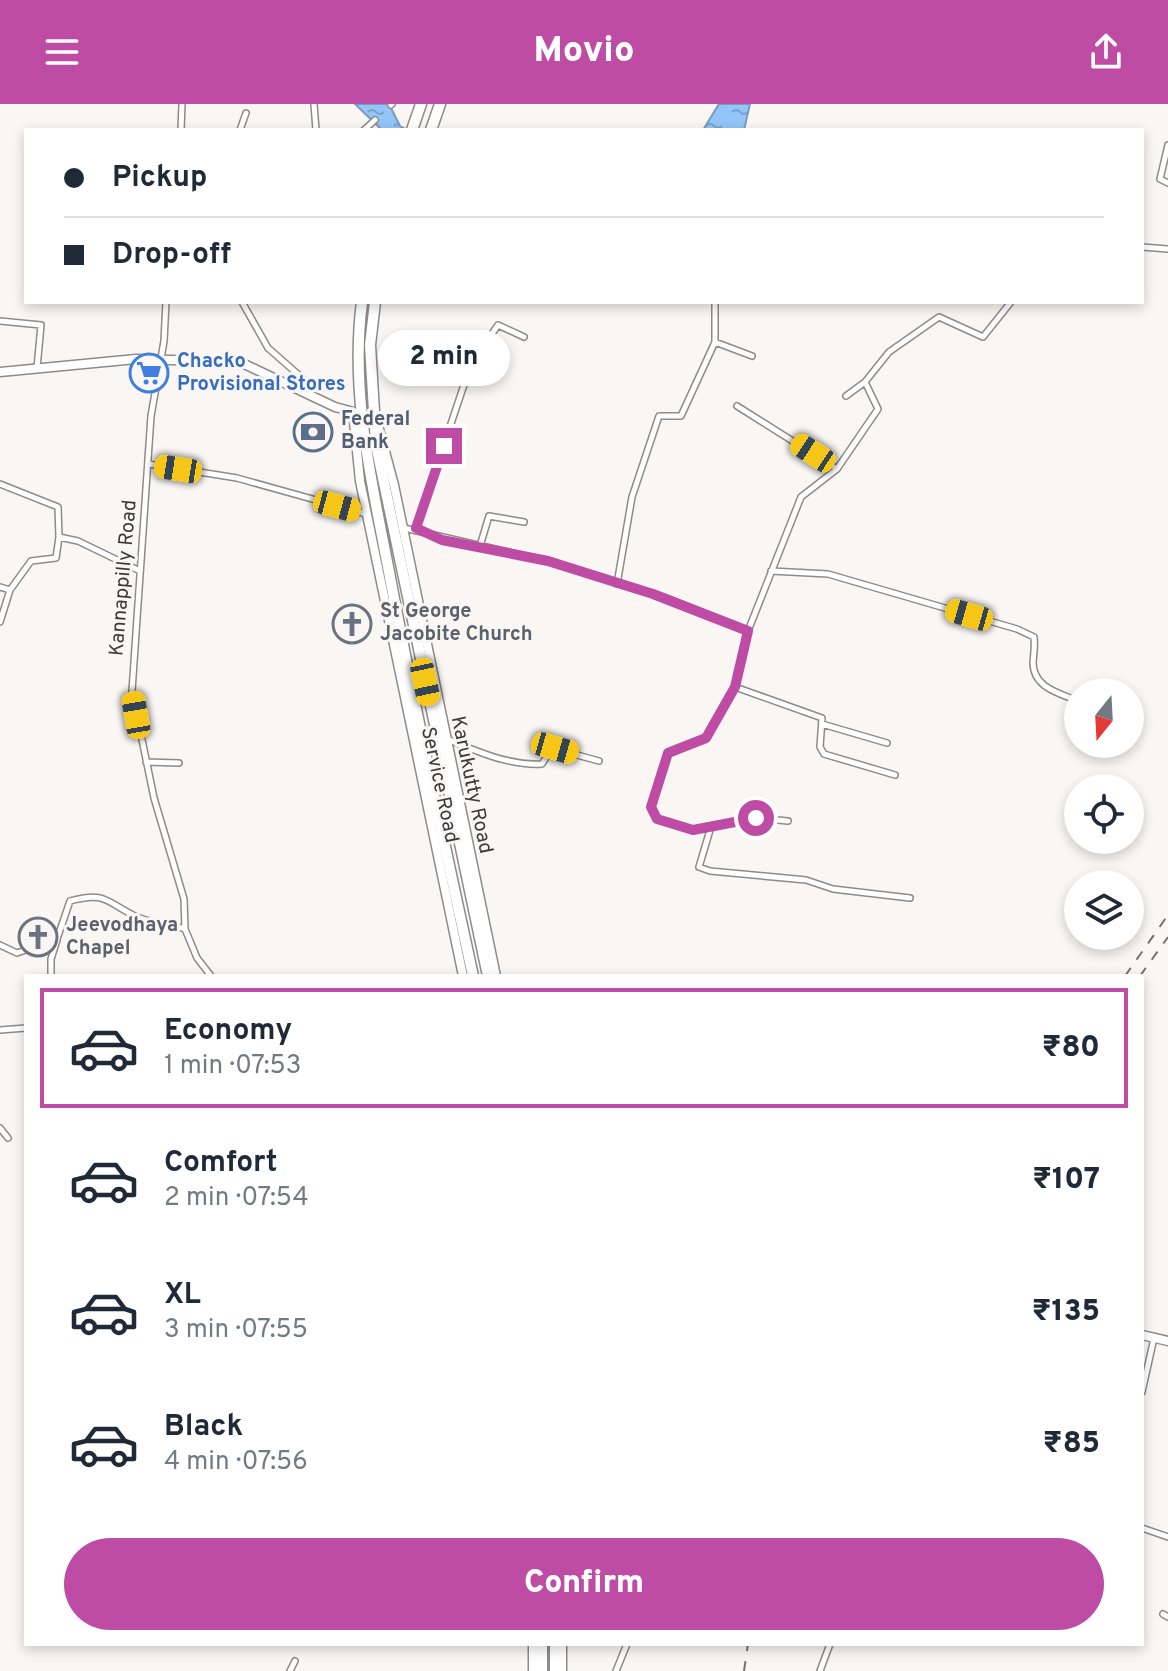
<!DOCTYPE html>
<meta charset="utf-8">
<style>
body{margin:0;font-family:Overpass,sans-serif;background:#f2f2f3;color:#1f2937;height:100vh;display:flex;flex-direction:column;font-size:30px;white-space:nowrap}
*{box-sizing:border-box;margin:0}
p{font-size:26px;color:#747a83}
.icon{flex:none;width:44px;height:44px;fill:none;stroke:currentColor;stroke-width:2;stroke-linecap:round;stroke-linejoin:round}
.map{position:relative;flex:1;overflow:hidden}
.sheet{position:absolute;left:24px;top:870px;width:1120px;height:672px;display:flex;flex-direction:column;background:#fff;border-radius:0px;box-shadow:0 4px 12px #0003}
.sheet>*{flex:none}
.hud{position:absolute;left:24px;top:24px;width:1120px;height:176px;border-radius:0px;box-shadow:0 4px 12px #0003;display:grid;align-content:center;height:176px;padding:0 40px;background:#fff}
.needle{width:52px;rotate:198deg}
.fabs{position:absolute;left:1064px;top:574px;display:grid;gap:16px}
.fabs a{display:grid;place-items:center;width:80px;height:80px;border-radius:50%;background:#fff;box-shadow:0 4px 12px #0003;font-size:40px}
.end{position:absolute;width:36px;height:36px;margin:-18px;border:10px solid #be4ba4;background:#fff;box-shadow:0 0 0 4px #fff}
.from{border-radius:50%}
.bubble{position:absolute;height:56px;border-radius:28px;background:#fff;box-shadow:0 4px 12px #0003;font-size:26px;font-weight:800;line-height:56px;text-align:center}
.car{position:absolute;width:24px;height:48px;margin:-24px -12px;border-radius:10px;box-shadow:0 0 6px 2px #0007;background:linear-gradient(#f5c518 24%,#345 0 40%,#f5c518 0 76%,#345 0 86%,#f5c518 0)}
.hud b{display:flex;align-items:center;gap:28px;height:76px;font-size:30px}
.hud b+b{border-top:2px solid #e0e1e3}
.hud i{width:20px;height:20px;background:#1f2937}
ul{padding:14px 0 0;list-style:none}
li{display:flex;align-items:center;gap:24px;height:120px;margin:0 16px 12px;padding:0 24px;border:4px solid transparent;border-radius:0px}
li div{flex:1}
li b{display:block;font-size:30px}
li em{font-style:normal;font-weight:800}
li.selected{border-color:#be4ba4}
li>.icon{width:72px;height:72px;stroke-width:1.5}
.primary-button{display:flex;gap:16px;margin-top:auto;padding:16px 40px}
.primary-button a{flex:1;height:92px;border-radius:48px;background:#be4ba4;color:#fff;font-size:32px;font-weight:800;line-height:92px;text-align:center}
header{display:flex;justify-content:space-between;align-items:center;height:104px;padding:0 40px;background:#be4ba4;color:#fff;font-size:36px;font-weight:800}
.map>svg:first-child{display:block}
</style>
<header><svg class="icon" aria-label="menu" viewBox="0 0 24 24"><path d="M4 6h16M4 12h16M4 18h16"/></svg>Movio<svg class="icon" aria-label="share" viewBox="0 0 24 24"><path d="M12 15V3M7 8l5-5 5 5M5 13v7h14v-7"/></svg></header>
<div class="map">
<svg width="1168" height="1567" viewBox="0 0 1168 1567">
<defs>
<pattern id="water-ripples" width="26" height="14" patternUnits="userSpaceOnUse" patternTransform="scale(2)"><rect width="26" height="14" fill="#93c5f9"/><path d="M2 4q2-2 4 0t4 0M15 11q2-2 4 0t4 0" fill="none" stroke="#79a1cb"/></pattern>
</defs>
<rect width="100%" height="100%" fill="#f9f6f3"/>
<path fill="url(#water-ripples)" stroke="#799cc0" stroke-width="2" d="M355,0h34l11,22 7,4h-25z
M719,0h31l-6,26h-41z"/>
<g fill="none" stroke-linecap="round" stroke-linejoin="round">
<defs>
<path id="street" d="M314,0l2,26
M391,1l1,-1
M181,26l1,-26
M240,26l6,-17
M364,26l11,-10
M1168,41l-8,34 8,4
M1142,143l26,2
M166,198l-2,39 -13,75 -19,275 22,107 30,101 1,30 12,29 14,18
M242,198l26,46 41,36 2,12
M0,217l41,4 -4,43
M715,238v-40
M846,292l19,-14 24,-30 50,-35 44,20 28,-35
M737,302l100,63
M149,360l88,14 129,36
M0,380l58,23 1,30
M404,424l144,33 118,37 82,33 53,-134 36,-28 41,-60 -13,-27
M416,424l55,-164 27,-39 26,12
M480,442l9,-30 35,6
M771,467l57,3 189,55 17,8c1,8 0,16 -1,25 0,26 26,31 45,39
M617,480l15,-87 27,-81h22l34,-74 37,14
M0,483l10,3 21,-29 25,-3 3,-21 19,4 62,30
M0,518l10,-32
M748,527l-13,56 -29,51 -38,15 -17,54 6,12 36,11 63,-12 32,3
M735,583l87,31 -2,29 4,7 71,21
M822,620l65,19
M447,635c29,12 63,27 95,25l10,-16 47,13
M146,658l33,1
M710,726l-11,37 11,4 96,9 27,9 77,9
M0,841l17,8 40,-14 13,-38c36,-10 36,1 65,15 15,7 35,8 50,13
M51,872v-17l6,-19
M0,926l26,-2
M0,1024l8,10
M1142,1288l12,-54
M1142,1424l26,9
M1163,1510l5,3
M290,1567l5,-10
M616,1567l11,-27
M820,1567l10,-27"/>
<path id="secondary" d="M0,268l136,-13 104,3 95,45 41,11 18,67 102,491
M353,308l7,69 103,495
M1142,1231l26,6
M533,1540v27
M562,1540v27"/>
<path id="highway" d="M412,26l9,-26
M431,26l9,-26
M362,198c-12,92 10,180 27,270 25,135 55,270 84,404
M375,198l-5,43 6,100 112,531
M542,1540v27
M555,1540v27"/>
</defs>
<use href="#street" stroke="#8e8b89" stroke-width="8"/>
<use href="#secondary" stroke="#8e8b89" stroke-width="11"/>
<use href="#highway" stroke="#8e8b89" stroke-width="13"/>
<use href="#street" stroke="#fff" stroke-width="5"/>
<use href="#secondary" stroke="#fff" stroke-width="8"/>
<use href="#highway" stroke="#fff" stroke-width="10"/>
<path stroke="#747271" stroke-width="2" stroke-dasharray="10 10" stroke-linecap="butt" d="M1125,872l43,-61
M1140,872l28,-39
M744,1567l4,-27"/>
</g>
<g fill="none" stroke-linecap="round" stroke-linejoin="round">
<path stroke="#be4ba4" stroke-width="10" d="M444,342l-28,82 26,12 106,21 105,33 95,37 -13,56 -29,51 -38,15 -17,54 6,12 36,11 63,-12"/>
</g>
<defs>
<symbol id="supermarket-ring" viewBox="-11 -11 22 22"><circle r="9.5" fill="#f9f6f3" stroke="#3f7fe0" stroke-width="1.5"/><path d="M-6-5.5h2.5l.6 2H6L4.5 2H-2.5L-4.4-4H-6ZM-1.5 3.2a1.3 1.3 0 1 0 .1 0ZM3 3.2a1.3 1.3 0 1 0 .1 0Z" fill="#3f7fe0"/></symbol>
<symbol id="bank-ring" viewBox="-11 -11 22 22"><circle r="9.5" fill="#f9f6f3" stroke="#5c6f8a" stroke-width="1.5"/><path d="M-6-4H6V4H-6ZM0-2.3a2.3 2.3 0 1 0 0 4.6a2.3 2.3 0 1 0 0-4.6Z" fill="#5c6f8a"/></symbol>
<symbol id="church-ring" viewBox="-11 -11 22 22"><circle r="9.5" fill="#f9f6f3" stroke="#6b7280" stroke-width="1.5"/><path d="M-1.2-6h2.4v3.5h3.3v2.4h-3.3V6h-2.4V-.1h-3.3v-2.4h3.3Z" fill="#6b7280"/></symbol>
</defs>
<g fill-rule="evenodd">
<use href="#supermarket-ring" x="127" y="247" width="44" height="44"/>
<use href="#bank-ring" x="291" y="306" width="44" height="44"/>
<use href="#church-ring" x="330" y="498" width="44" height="44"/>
<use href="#church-ring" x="16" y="811" width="44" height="44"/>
</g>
<g text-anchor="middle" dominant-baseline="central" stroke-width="6" stroke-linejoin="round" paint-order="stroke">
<g font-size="20" font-weight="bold" fill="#366cbe" stroke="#f9f6f3" text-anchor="start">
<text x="177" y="258">Chacko<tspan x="177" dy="23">Provisional Stores</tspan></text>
</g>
<g font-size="20" font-weight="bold" fill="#4e5e75" stroke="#f9f6f3" text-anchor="start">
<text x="341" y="316">Federal<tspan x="341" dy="23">Bank</tspan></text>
</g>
<g font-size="20" fill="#3c3b3a" stroke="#f9f6f3">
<text transform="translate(124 474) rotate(-85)">Kannappilly Road</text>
<text transform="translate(439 681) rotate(78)">Service Road</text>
<text transform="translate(471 681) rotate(78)">Karukutty Road</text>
</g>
<g font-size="20" font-weight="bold" fill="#5b616d" stroke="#f9f6f3" text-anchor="start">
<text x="380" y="508">St George<tspan x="380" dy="23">Jacobite Church</tspan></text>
<text x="66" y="822">Jeevodhaya<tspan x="66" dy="23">Chapel</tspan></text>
</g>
</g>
</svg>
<div class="fabs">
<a><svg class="needle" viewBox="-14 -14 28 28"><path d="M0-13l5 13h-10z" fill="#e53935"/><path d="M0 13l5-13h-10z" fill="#747a83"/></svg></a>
<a><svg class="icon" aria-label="locate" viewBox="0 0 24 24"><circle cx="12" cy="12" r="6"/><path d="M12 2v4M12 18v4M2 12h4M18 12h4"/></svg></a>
<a><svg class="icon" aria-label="layers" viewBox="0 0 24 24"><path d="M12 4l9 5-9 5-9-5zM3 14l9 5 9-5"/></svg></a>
</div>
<i class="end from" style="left:756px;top:714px"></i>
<i class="end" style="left:444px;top:342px"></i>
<div class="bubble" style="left:378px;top:226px;width:132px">2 min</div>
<i class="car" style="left:813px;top:349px;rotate:303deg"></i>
<i class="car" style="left:178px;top:365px;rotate:279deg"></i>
<i class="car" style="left:337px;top:402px;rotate:105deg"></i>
<i class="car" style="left:969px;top:511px;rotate:286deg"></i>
<i class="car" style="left:425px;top:578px;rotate:168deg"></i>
<i class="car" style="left:136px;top:611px;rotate:350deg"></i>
<i class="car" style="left:555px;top:644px;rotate:106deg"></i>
<div class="hud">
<b><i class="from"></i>Pickup</b>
<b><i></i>Drop-off</b>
</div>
<section class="sheet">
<ul>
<li class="selected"><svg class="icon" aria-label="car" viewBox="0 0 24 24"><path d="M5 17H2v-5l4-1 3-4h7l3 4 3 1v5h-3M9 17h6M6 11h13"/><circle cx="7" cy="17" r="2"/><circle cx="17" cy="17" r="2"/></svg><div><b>Economy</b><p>1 min · 07:53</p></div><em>₹80</em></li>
<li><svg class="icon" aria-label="car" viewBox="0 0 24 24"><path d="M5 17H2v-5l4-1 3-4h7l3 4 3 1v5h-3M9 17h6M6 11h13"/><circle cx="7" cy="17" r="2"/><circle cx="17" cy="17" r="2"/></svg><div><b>Comfort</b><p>2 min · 07:54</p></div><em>₹107</em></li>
<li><svg class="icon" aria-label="car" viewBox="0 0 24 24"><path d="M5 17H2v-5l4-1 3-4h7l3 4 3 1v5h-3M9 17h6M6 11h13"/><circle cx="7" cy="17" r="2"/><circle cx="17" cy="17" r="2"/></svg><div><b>XL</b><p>3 min · 07:55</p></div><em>₹135</em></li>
<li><svg class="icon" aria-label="car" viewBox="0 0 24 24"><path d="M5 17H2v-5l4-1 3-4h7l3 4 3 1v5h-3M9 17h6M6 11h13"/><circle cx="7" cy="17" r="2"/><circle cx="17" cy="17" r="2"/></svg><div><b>Black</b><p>4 min · 07:56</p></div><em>₹85</em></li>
</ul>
<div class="primary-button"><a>Confirm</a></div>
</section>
</div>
